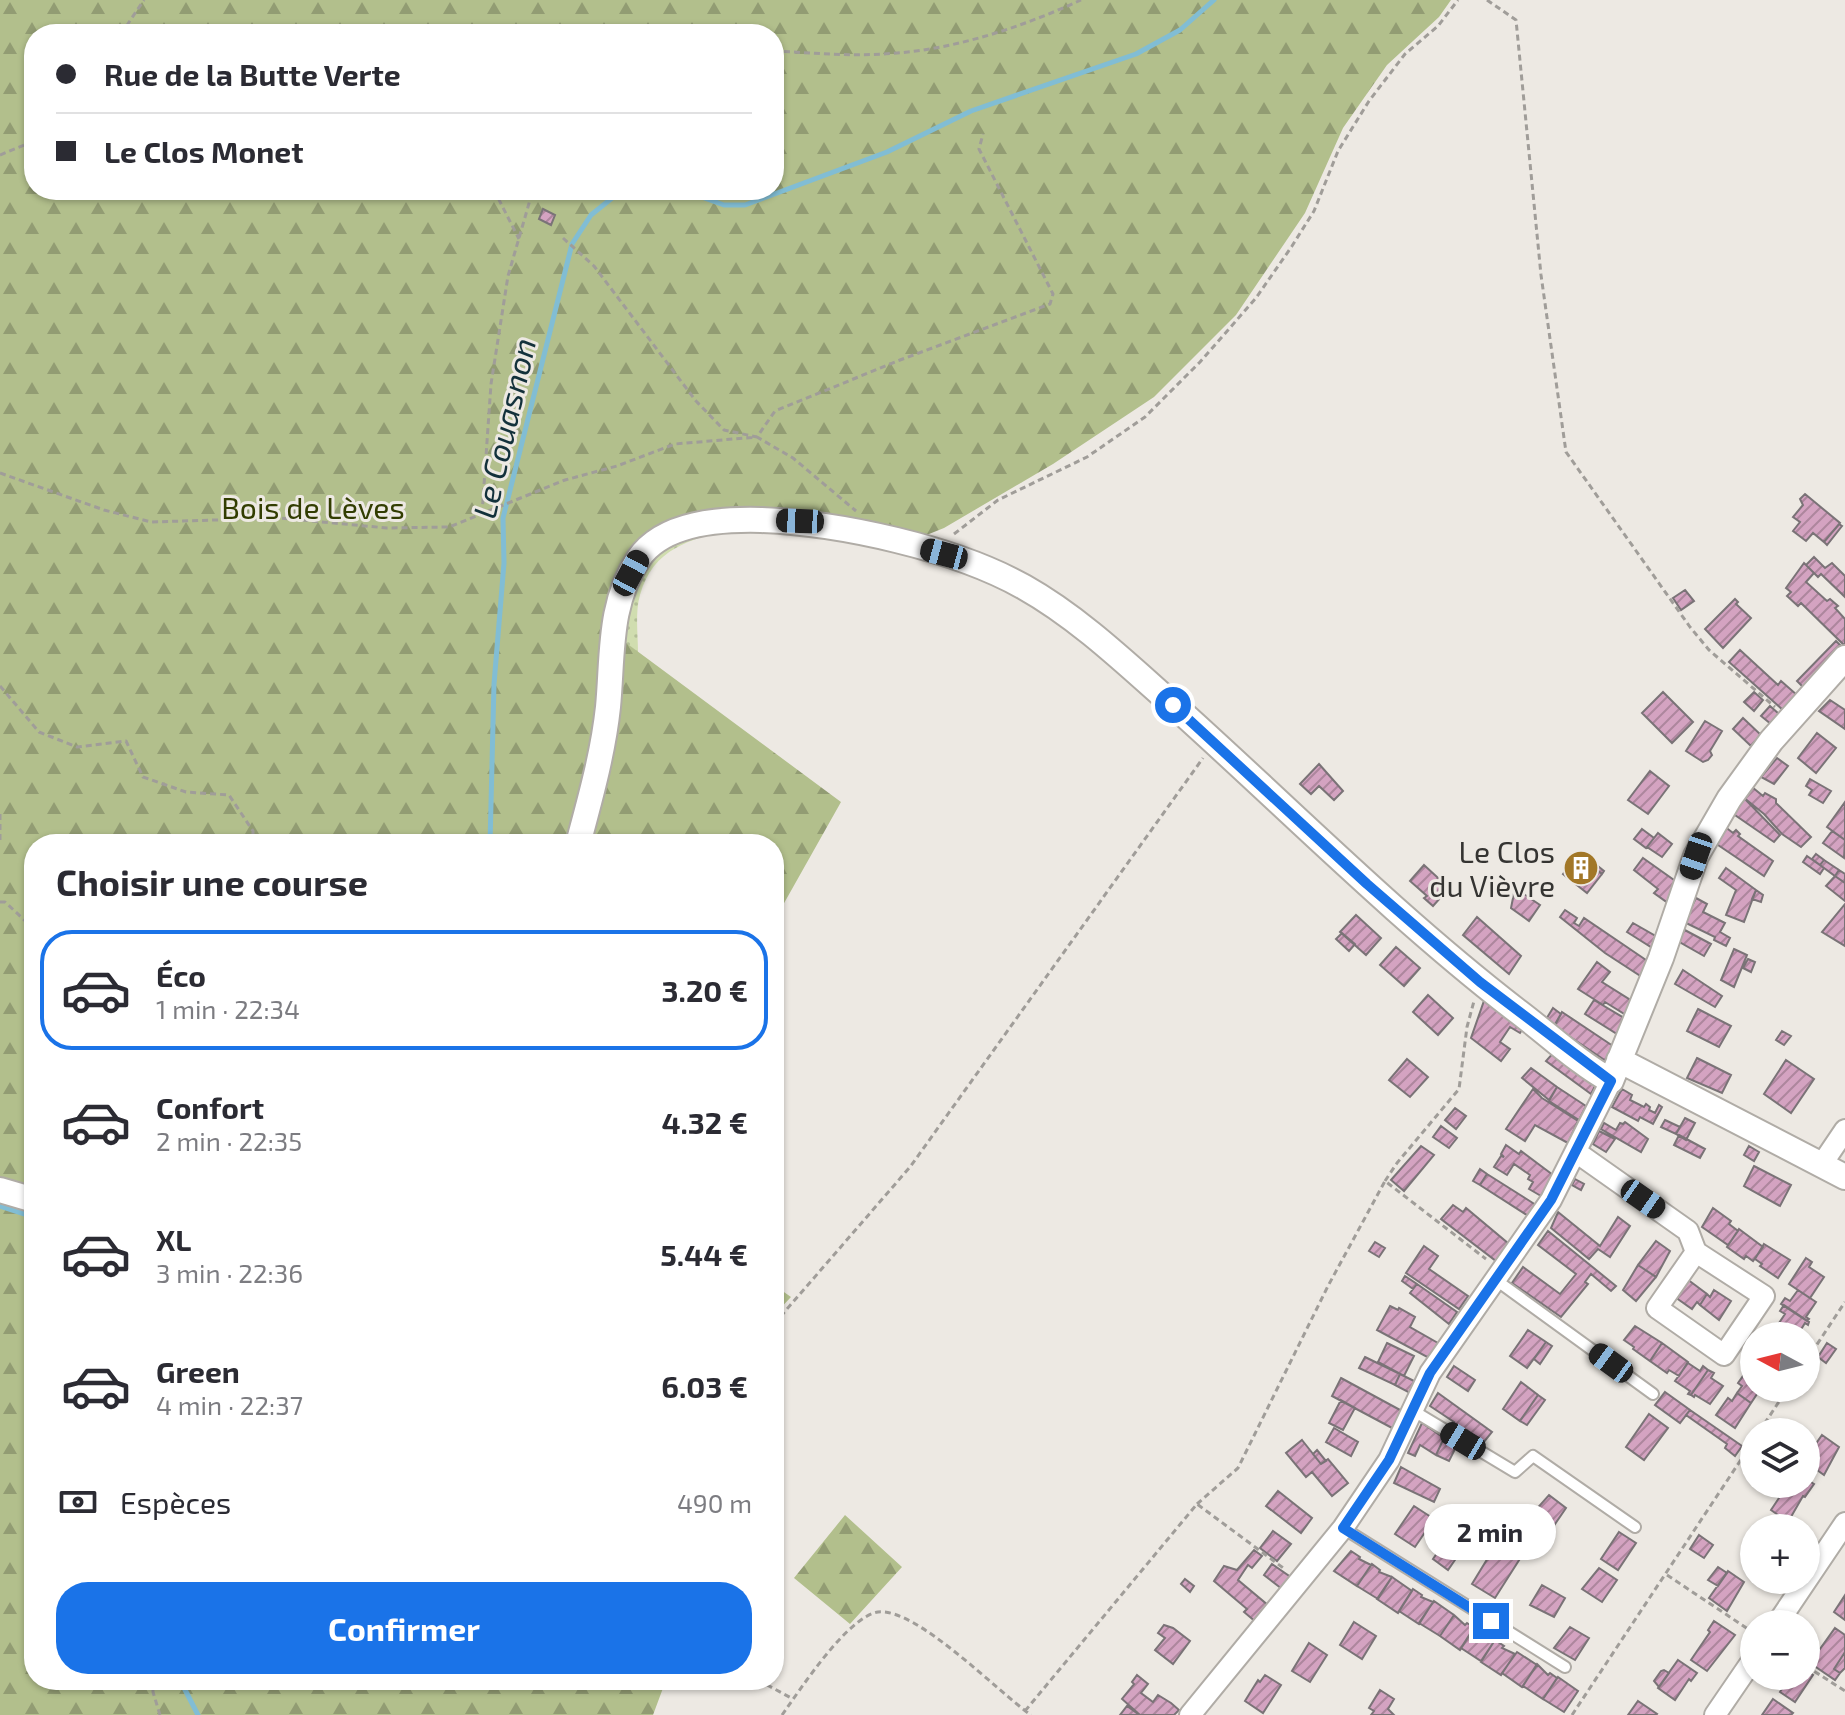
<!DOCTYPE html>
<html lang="fr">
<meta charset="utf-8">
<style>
body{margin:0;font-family:"Exo 2",sans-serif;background:#f7f7f7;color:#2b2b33;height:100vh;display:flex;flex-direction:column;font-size:30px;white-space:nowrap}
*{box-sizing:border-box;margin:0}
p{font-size:26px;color:#7c7c81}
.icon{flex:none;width:44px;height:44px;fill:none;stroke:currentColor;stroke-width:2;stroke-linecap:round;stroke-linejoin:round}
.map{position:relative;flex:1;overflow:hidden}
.side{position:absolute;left:24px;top:834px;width:760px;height:856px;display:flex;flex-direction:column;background:#fff;border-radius:32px;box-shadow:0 2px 6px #0004}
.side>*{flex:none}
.banner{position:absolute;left:24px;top:24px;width:760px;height:176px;border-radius:32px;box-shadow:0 2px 6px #0004;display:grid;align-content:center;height:176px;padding:0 32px;background:#fff}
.needle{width:52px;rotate:277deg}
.controls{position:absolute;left:1740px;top:1322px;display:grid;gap:16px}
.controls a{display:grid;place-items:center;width:80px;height:80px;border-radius:50%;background:#fff;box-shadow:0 2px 6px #0004;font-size:40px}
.end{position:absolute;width:36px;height:36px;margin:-18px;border:10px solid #1a73e8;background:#fff;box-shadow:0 0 0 4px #fff}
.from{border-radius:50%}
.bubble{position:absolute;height:56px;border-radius:28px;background:#fff;box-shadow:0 2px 6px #0004;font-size:26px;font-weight:700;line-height:56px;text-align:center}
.car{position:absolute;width:24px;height:48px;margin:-24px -12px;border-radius:10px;box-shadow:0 0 6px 2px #0007;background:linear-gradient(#222 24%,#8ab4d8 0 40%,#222 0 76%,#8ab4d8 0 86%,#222 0)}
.banner b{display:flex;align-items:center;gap:28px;height:76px;font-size:30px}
.banner b+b{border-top:2px solid #e1e1e2}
.banner i{width:20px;height:20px;background:#2b2b33}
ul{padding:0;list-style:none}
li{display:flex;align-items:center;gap:24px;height:120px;margin:0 16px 12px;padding:0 16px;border:4px solid transparent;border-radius:32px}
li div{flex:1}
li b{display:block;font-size:30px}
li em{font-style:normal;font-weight:700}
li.active{border-color:#1a73e8}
li>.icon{width:72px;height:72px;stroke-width:1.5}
h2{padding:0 32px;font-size:36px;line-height:96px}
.pay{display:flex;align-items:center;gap:20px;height:88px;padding:0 32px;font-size:30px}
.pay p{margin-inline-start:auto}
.button{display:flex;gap:16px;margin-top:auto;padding:16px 32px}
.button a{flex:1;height:92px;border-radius:32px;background:#1a73e8;color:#fff;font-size:32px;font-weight:700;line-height:92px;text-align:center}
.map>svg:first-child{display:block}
</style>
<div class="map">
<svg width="1845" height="1715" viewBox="0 0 1845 1715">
<defs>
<pattern id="grass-dots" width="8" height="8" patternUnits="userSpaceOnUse" patternTransform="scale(2)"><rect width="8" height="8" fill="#d0ddaf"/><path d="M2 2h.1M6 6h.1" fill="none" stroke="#b3be97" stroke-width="1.8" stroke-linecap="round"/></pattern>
<pattern id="forest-firs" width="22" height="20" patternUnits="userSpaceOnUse" patternTransform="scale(2)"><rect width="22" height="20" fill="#b2bf8c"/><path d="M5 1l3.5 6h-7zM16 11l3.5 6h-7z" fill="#929c73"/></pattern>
<pattern id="building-hatch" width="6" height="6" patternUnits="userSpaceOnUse" patternTransform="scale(2)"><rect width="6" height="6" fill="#d4a3c1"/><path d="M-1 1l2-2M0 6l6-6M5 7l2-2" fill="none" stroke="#ad869d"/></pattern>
</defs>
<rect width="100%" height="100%" fill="#ede9e3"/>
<path fill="url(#grass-dots)" d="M731,528c-42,13 -77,19 -91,67 -5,17 -2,39 -2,57l-18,-13 5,-36 24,-43 30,-24z"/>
<path fill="url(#forest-firs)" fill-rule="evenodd" d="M0,0h1451l-12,17 -52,48 -44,63 -38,85 -69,102 -82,82 -101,67 -109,64 -30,12 -115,-29 -80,-3 -49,11 -41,38 -23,71 235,174 -67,119v-77h-740v836h632l-13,35h-653zM34,34h740v156h-740z
M774,1285l17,12 -17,18z
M845,1515l57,52 -52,57 -56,-46z"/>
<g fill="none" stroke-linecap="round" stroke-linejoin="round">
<path stroke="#81bdd4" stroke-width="5" d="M682,190l42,15h21l142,-53 84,-41 165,-57 44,-24 34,-30
M490,844l4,-160 10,-121 -1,-45 69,-274 19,-29 31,-25
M0,1206l34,11
M180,1680l18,35"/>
</g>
<path fill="url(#building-hatch)" stroke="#7a7377" stroke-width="2" d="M543,209l12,6 -4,10 -12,-6z
M1805,494l35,29 -16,19 -11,-9 -7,8 -13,-10 7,-9 -7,-5 10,-12 -3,-6z
M1839,524l3,2 -15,19 -3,-3z
M1814,557l11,11 7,-5 13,13v21l-24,-23 -3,3 -12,-12z
M1804,563l10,10 -8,9 21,19 3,-2 8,7 -3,2 10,11v27l-44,-43 -3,3 -11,-10 4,-4 -5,-4z
M1685,590l9,11 -13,9 -8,-12z
M1735,599l3,3 -2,2 15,14 -28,30 -18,-19z
M1836,641l7,7 -39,40 -7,-7z
M1740,650l38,35 3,-4 16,14 -14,15 -54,-48z
M1663,692l30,30 -21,21 -30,-30z
M1754,692l9,8 -9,11 -10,-9z
M1830,700l15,10v19l-26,-18z
M1770,706l9,8 -8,10 -10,-8z
M1743,718l18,17 -10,11 -18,-17z
M1705,721l17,10 -12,20 2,4 -4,5 -5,2 -17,-11z
M1817,733l19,15 -20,25 -18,-15z
M1777,758l11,8 -14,18 -13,-7z
M1319,764l24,27 -9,9 -15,-14 -8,8 -11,-10z
M1650,771l19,15 -21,28 -20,-14z
M1810,779l21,12 -8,12 -14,-8 3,-5 -6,-4z
M1752,787l11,9 2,-3 11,6v4l35,34 -10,10 -19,-13 -18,-20 -21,-17z
M1743,797l37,38 -6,7 -42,-29z
M1845,802v38l-18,-13z
M1724,826l9,7 3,-3 4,4 -2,2 35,25 -9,15 -49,-33z
M1642,829l12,9 -8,10 -12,-9z
M1832,831l13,9 -1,18 -21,-15z
M1658,833l14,11 -10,13 -15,-10z
M1580,852l9,7 -2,3 15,12 -15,19 -24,-19z
M1816,854l8,6 -4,5 -8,-6z
M1807,856l17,12 -4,6 -17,-12z
M1643,858l38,27 -13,18 -14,-10 4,-4 -24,-19z
M1589,859l15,12 -2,3 -15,-12z
M1824,860l15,10 -4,6 -15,-11z
M1424,865l25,23 -16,18 -9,-8 3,-2 -17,-15z
M1726,868l30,22 -12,32 -18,-7 10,-25 -17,-12z
M1839,870l6,4v9l-10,-7z
M1835,876l10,7v18l-19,-15z
M1515,888l25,17 -11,16 -18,-13z
M1756,890l7,5 -2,7 -9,-3z
M1696,898l11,6 -4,8 22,11 -5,9 10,6 -4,8 -12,-6 1,-3 -31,-15z
M1845,904v42l-23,-14z
M1565,910l12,8 -3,5 5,3 5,-8 65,44 -7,15 -37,-24 -45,-36z
M1356,915l25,23 -15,17 -26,-23z
M1477,917l44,39 -12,18 -46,-39z
M1633,923l26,15 -5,11 -27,-17z
M1681,928l30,16 -7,12 -28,-16z
M1342,933l13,11 -6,7 -13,-12z
M1396,947l24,21 -16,18 -24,-21z
M1734,949l13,6 -13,32 -13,-7z
M1748,959l7,3 -4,10 -8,-4z
M1597,962l13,10 -8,10 30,19 -6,14 -21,-13 -2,3 -25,-16z
M1683,970l39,26 -7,11 -40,-23z
M1428,995l25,23 -15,17 -25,-23z
M1485,998l38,30 -3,5 -10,-6 -10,15 10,7 -9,12 -30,-23z
M1594,1000l30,18 -7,16 -32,-20z
M1553,1008l8,6 -7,13 -9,-6z
M1698,1009l33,17 -12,21 -32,-16z
M1562,1012l51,34 -7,15 -52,-35z
M1782,1031l9,5 -7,9 -8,-5z
M1554,1052l42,32 -5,10 -45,-33z
M1697,1058l34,17 -9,18 -35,-15z
M1407,1059l21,18 -18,20 -21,-17z
M1786,1060l28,19 -23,34 -27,-19z
M1531,1068l26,19 -8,13 -27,-22z
M1557,1087l29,19 -7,14 -30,-19z
M1533,1089l9,9 36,23 -10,22 -33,-18 -10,16 -19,-12z
M1622,1089l10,6 -2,5 14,7 2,-3 4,3 -1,3 6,3 4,-8 3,2 -9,17 -13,-7 -2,4 -26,-14z
M1455,1108l11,8 -10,13 -11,-9z
M1685,1118l10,5 -9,17 -10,-6z
M1665,1120l15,7 -4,7 -15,-7z
M1625,1122l23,17 -7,13 -40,-23 3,-6 12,7 4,-7 3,1z
M1441,1126l16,12 -8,10 -16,-11z
M1599,1131l16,8 -9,13 -13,-8z
M1679,1135l26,14 -5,9 -26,-13z
M1506,1145l13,9 2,-3 32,24 -12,21 -12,-7 4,-7 -5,-3 2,-4 -16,-11 -7,11 -13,-8 7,-11 3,1 -3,-3z
M1421,1146l13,9 -30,36 -13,-11z
M1749,1146l10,6 -5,9 -10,-6z
M1754,1166l37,19 -11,21 -36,-20z
M1480,1169l7,5 -7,11 -7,-4z
M1487,1174l49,31 -6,12 -50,-32z
M1575,1179l9,5 -3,6 -9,-5z
M1453,1205l10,7 3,-4 43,36 -13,17 -55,-42z
M1713,1208l18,13 -2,3 9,7 -10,14 -26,-18z
M1558,1212l42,34 18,-29 12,9 -20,31 -12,-8 -9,10 -38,-31z
M1739,1229l24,18 -10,14 -7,-5 -2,3 -17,-12z
M1548,1231l68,55 -5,5 -20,-17 -6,8 3,2 -27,33 -49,-34 11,-16 37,27 16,-20 -38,-29z
M1656,1241l14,10 -14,26 -18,-12z
M1375,1242l10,6 -6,9 -10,-6z
M1764,1244l26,16 -12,18 -18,-12 2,-2 -7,-5z
M1424,1246l14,10 -9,13 39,27 -9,13 -53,-36z
M1806,1258l6,4 -3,5 15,10 -14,21 -21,-14z
M1638,1265l18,12 -20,24 -13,-11z
M1405,1276l12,8 -4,5 -11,-8z
M1687,1279l20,15 -7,11 -3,-3 -5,7 -17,-12z
M1417,1284l40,28 -8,12 -39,-31z
M1714,1290l17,11 -12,19 -19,-15 7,-11 3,3z
M1798,1290l18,12 -10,15 3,2 -2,2 -26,-17 4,-6 5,3z
M1784,1305l25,17 -1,3 -3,-2 -8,13h-5l-15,-10 8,-12 -5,-3z
M1390,1306l8,4 1,-2 16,9 -5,10 28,16 -9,15 -52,-28z
M1635,1326l27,17 -12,18 -17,-12 1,-2 -10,-7z
M1528,1330l18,12 -19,26 -17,-12z
M1546,1342l6,4 -12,18 -6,-5z
M1387,1343l27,13 -10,20 -26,-14z
M1662,1343l26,19 -9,14 -10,-6 -2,3 -17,-12z
M1827,1343l9,6 -10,14 -8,-6z
M1365,1357l35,17 -5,11 -36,-17z
M1688,1363l12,8 3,-5 5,4 -17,25 -3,-1 2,-3 -15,-10z
M1454,1366l21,14 -7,11 -21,-14z
M1750,1366l4,3v19h7l-10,15 -14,-10 5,-7 -4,-3z
M1708,1370l6,3 -3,5 12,8 -13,18 -15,-9 -1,2 -3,-2z
M1400,1374l16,8 -6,11 -15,-8z
M1341,1378l61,33 -8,18 -62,-33z
M1521,1382l17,13 -18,26 -17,-12z
M1665,1392l25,18 -10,13 -25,-18z
M1438,1393l54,39 -9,11 -16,-13 -4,6 -13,-8 4,-6 -24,-16z
M1737,1393l14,10 -16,25 -19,-13 12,-17 4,3z
M1538,1395l7,5 -18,25 -7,-4z
M1341,1400l14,8 -12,22 -14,-7z
M1690,1410l52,36 -7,10 -10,-8 2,-4 -41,-29z
M1649,1414l19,14 -24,32 -18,-13z
M1422,1423l22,15 -8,17 -16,-10 -5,11 -7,-3z
M1334,1428l24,14 -7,14 -25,-14z
M1822,1435l17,12 -15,28 -18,-13v-4z
M1444,1438l12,9 -7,14 -13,-6z
M1302,1440l19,24 7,-5 20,24 -16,13 -20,-24 -6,5 -20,-24z
M1317,1450l9,11 -5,3 -8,-10z
M1401,1467l39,22 -6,13 -40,-19z
M1806,1479l8,5 -9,13 -2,-1 -15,26 -17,-12 16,-24 -1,-2h20z
M1278,1491l34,27 -11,15 -35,-27z
M1549,1495l17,13 -13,19 -20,-14z
M1414,1506l20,13 -19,28 -20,-13z
M1464,1514l16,3 1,5 -33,48 -15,-11z
M1525,1519l20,13 -16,20 -18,-12z
M1273,1531l18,13 -14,17 -17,-13z
M1619,1532l17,11 -18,27 -17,-11z
M1699,1535l14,10 -9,13 -14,-9z
M1754,1540v24l-11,-8z
M1497,1543l24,14 -26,41 -23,-14z
M1254,1550l8,6 -10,12 -4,-3 -10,15 31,26 -13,16 -12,-10 3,-3 -33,-28 10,-15 13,4z
M1351,1551l9,6 -1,2 12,6 -14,21 -23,-15z
M1272,1564l20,14 -10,11 -18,-14z
M1372,1564l8,6 -1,2 13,5 -14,22 -21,-13z
M1718,1567l9,6 -9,13 -10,-6z
M1599,1568l18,12 -15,22 -20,-13z
M1728,1571l16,11 -17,29 -18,-13z
M1392,1577l20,14 -14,22 -21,-14z
M1185,1579l9,7 -4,6 -9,-8z
M1542,1585l23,13 -11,19 -24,-12z
M1413,1589l9,6 -1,2 12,5 -14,22 -20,-13z
M1845,1595v25l-11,-8z
M1434,1601l20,14 -14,21 -21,-13z
M1454,1615l11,10 2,-2 7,5 -14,22 -20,-14z
M1714,1621l21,14 -28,36 -16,-11 19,-28 -2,-2z
M1354,1622l22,14 -14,23 -22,-14z
M1164,1625l9,3 17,13 -17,23 -18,-14 10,-12 -7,-5z
M1475,1626l20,14 -14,21 -20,-13z
M1570,1627l19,11 -14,22 -21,-12z
M1835,1628l10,7v17l-11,17 6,4 -5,7 -25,-17z
M1495,1640l9,6 -2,2 13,6 -14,21 -20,-13z
M1309,1643l18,12 -17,27 -18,-11z
M1517,1652l20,13 -15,22 -20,-14z
M1845,1652v16l-5,5 -6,-4z
M1678,1660l19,13 -6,8 -2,-2 -14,21 -17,-12z
M1537,1664l11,11 2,-2 7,5 -14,21 -20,-13z
M1664,1670l5,3 -10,14 -5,-6 7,-10z
M1806,1670l7,5 -18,27 -15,-10 10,-16h16z
M1137,1675l11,9 -7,9 12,9 5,-7 13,8 8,7 -5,5h-34l-18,-16 12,-15 -2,-2z
M1265,1675l16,10 -18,28 -18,-12 13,-21 2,2z
M1558,1677l20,14 -14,21 -21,-13z
M1380,1690l14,9 -6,10 6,6h-23l3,-4 -5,-3z
M1773,1699l20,14 -2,2h-29z
M1638,1701l19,13 -1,1h-28z
M1127,1706l11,8 -1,1h-17z"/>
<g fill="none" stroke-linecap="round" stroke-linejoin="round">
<defs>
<path id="service" d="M1496,1280l157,114
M1412,1410l103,62 18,-16 102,71
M1343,1528l222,139"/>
<path id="minor" d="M1576,1152l112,79 8,21 68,44 -40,59 -67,-47 39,-56
M1822,1164l23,-34
M1777,1624l68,-101
M1190,1715l153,-187 46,-68 41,-87 121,-173 60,-119
M1715,1715l39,-57"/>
<path id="tertiary" d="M578,844c12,-45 25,-90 30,-137 5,-52 0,-103 31,-149 25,-36 83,-39 122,-38 79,3 194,28 263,67 57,32 107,81 156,124 111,100 217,207 336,299 31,23 61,52 95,71l50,-123 35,-102 33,-57 42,-58 74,-83
M1619,1060l226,117
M0,1190l34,10"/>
</defs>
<use href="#service" stroke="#b0aca6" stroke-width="14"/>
<use href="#minor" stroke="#b0aca6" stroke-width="24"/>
<use href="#tertiary" stroke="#b0aca6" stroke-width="28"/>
<path stroke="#a09d99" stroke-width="3" stroke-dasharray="6 4" stroke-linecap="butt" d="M1487,0l29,20 25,255 25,177 124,175 19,23 66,57
M121,34l23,-34
M774,51c41,2 82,6 123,2 63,-5 127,-27 184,-53
M0,155l34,-14
M494,190l25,49
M563,238l31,28 102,135 28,29 33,7 18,-26 125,-51 150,-56 3,-10 -74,-145 4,-15
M0,473l104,37 47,12 129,-4 107,10 62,-1 116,-47 52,-14 58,-22 82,-7 36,21 63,53
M482,514l9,-130 17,-108 22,-76 6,-10
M954,534l44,-34 89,-43 58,-40 55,-55 56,-64 36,-52 22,-35 24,-60 31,-50 36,-47 33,-28 20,-26
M0,686l39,46 38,15 49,-6 17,36 43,15 43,3 24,36v13
M0,814v28
M0,902h5l29,27
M1385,1181l12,-18 62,-74 8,-62 7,-26
M774,1324l136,-157 293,-409
M1806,1361l39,-59
M1759,1432l29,-44
M1197,1504l41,-36 90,-182 57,-105 101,78
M1667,1575l87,58
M1806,1666l39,25
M153,1680v12l7,23
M758,1680l35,19
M1025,1711l172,-207 89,66
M782,1715c18,-25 65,-98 96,-103 38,-5 120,80 153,103
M1572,1715l182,-275"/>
<use href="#service" stroke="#fff" stroke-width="10"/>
<use href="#minor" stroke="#fff" stroke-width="20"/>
<use href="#tertiary" stroke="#fff" stroke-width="24"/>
</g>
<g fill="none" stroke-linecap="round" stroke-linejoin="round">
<path stroke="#1a73e8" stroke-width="10" d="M1173,705l194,179 113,98 131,99 -60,119 -121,173 -41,87 -46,68 148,93"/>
</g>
<defs>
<symbol id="building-disc" viewBox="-11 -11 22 22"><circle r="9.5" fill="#a27727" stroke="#ede9e3"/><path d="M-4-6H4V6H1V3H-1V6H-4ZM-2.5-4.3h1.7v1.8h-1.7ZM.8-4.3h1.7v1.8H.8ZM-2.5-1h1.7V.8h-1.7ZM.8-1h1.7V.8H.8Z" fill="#fff"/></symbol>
</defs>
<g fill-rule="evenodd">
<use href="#building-disc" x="1561" y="848" width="40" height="40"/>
</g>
<g text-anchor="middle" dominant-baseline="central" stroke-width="6" stroke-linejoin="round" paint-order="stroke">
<g font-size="30" fill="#323d01" stroke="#ede9e3">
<text x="313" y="507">Bois de Lèves</text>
</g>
<g font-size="30" fill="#353432" stroke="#ede9e3" text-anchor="end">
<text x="1555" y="851">Le Clos<tspan x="1555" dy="34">du Vièvre</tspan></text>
</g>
<g font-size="32" font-style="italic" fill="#13313b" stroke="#ede9e3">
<text transform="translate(503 428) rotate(-77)">Le Couasnon</text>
</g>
</g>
</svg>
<div class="controls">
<a><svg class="needle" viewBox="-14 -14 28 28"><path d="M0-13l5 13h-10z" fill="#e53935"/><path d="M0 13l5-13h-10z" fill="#7c7c81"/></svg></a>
<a><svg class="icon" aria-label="layers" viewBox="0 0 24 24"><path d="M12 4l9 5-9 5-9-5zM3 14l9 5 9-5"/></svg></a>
<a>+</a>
<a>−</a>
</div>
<i class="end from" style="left:1173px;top:705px"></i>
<i class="end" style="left:1491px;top:1621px"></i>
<div class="bubble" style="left:1424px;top:1504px;width:132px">2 min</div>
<i class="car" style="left:800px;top:521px;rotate:272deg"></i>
<i class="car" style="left:944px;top:554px;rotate:285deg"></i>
<i class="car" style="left:631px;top:573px;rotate:28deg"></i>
<i class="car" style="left:1696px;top:856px;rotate:199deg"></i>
<i class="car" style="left:1643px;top:1199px;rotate:125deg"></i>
<i class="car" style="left:1611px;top:1363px;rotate:306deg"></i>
<i class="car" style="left:1463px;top:1441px;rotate:301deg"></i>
<div class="banner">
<b><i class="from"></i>Rue de la Butte Verte</b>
<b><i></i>Le Clos Monet</b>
</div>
<section class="side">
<h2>Choisir une course</h2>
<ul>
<li class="active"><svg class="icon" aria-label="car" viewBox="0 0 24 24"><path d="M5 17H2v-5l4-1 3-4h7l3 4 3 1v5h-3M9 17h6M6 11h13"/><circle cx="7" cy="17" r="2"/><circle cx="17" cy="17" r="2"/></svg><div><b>Éco</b><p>1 min · 22:34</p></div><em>3.20 €</em></li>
<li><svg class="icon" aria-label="car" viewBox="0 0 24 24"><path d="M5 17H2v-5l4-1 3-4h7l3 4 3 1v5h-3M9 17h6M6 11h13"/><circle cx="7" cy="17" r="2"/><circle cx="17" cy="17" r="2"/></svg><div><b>Confort</b><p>2 min · 22:35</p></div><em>4.32 €</em></li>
<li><svg class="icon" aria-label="car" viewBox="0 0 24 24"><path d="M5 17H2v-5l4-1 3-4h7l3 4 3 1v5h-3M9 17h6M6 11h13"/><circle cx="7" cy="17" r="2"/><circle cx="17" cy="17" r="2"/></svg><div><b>XL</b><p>3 min · 22:36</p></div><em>5.44 €</em></li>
<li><svg class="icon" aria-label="car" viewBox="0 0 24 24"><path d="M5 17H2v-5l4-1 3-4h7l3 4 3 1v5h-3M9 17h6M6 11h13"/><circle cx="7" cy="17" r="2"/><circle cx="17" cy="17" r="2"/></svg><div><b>Green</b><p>4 min · 22:37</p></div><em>6.03 €</em></li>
</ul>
<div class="pay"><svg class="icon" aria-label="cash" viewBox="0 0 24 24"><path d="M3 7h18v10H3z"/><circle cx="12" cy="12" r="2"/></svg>Espèces<p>490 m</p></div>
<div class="button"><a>Confirmer</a></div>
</section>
</div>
